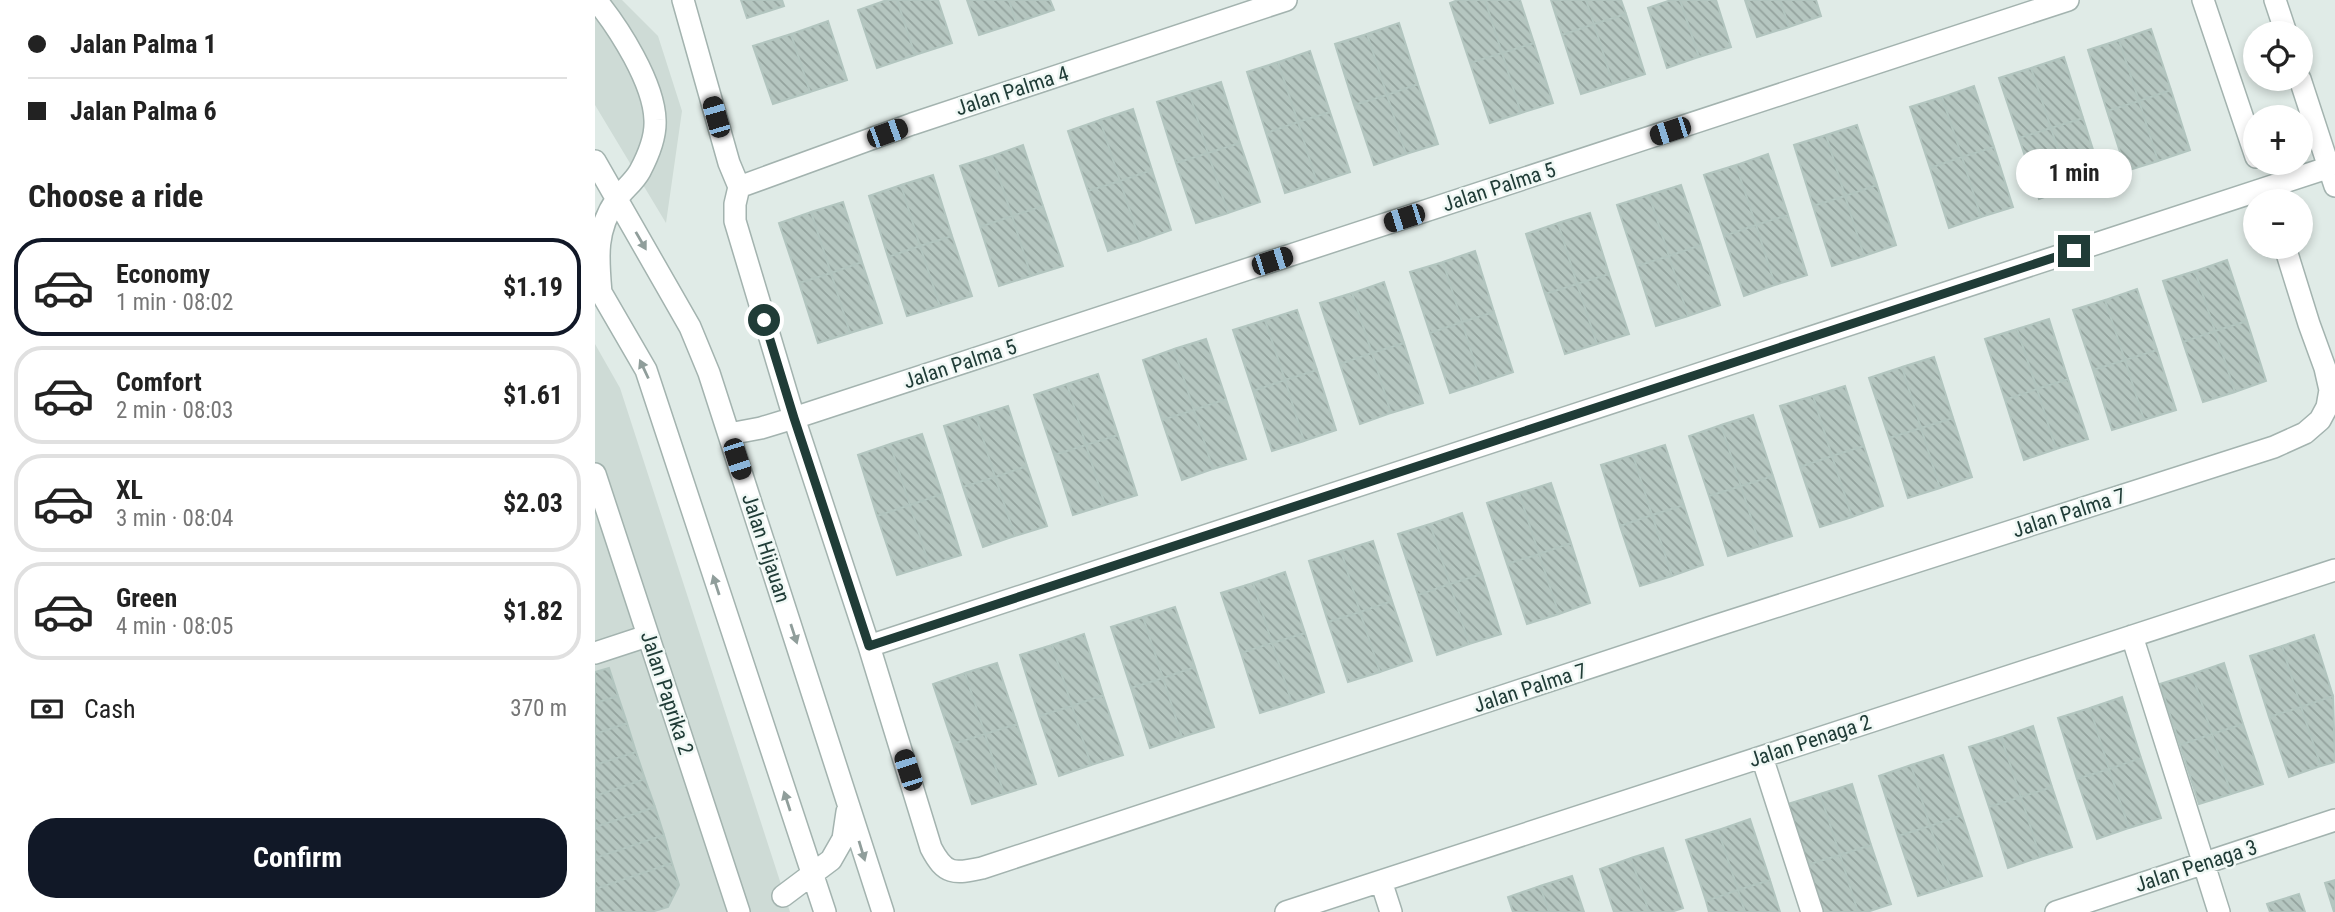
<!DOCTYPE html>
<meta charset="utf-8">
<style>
body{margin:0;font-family:"Roboto Condensed",sans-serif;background:#f2f2f2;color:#222;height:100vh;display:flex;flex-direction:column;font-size:26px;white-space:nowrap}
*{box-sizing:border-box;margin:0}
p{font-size:23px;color:#767676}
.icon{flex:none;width:38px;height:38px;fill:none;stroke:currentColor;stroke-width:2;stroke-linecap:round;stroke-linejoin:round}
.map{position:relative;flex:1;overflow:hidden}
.side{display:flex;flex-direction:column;background:#fff;width:595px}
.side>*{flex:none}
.hud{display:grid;align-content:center;height:154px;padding:0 28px;background:#fff}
.tools{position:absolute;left:1648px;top:21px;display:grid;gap:14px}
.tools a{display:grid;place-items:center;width:70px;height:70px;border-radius:50%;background:#fff;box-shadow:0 4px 10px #0003;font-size:35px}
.end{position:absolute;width:32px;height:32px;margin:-16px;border:9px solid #203c37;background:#fff;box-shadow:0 0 0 4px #fff}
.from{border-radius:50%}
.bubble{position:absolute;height:49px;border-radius:24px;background:#fff;box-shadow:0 4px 10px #0003;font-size:23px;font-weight:700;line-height:49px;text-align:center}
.car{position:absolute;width:21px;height:42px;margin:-21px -10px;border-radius:9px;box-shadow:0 0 5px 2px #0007;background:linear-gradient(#222 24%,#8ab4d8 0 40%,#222 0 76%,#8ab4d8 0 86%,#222 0)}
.hud b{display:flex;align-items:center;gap:24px;height:66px;font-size:26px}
.hud b+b{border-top:2px solid #e0e0e0}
.hud i{width:18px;height:18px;background:#222}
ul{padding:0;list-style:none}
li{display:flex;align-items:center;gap:21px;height:98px;margin:0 14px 10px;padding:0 14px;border:4px solid #e0e0e0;border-radius:28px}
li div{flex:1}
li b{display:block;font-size:26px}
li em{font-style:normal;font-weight:700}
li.active{border-color:#111827}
li>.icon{width:63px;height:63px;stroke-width:1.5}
h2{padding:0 28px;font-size:32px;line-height:84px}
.pay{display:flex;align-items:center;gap:18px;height:77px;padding:0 28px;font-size:26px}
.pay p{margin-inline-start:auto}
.cta{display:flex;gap:14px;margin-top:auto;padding:14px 28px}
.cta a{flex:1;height:80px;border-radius:28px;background:#111827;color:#fff;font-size:28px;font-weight:700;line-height:80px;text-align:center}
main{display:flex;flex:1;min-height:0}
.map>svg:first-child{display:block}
</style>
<main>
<section class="side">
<div class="hud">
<b><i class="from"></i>Jalan Palma 1</b>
<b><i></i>Jalan Palma 6</b>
</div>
<h2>Choose a ride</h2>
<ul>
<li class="active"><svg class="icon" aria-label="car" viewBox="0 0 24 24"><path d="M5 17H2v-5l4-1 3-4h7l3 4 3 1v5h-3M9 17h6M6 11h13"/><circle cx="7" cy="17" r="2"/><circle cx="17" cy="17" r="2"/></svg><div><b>Economy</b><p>1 min · 08:02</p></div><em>$1.19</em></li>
<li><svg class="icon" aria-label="car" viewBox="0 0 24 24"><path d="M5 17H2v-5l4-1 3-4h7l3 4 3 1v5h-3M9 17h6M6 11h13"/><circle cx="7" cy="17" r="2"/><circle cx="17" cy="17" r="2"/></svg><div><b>Comfort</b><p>2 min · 08:03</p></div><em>$1.61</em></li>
<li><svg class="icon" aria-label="car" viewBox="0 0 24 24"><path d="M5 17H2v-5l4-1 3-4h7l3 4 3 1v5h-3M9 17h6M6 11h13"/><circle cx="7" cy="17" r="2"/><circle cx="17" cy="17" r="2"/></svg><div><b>XL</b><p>3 min · 08:04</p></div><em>$2.03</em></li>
<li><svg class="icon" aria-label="car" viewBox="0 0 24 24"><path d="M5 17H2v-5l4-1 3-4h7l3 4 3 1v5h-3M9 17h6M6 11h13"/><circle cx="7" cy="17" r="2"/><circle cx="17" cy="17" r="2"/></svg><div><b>Green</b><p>4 min · 08:05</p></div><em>$1.82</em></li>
</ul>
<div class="pay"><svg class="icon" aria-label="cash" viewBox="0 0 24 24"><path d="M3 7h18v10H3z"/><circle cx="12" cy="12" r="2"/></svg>Cash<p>370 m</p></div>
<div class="cta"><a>Confirm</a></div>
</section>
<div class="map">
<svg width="1740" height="912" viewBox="0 0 1740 912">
<defs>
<pattern id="building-back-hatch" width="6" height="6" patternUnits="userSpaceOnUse" patternTransform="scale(1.75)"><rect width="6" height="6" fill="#b5c6c0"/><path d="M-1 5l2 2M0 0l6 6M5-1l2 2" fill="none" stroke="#93a29d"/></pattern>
</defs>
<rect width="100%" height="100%" fill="#e0ebe7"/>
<path fill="#cedbd6" d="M0,0h27l36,36 24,75 -16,112 -71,-118z
M0,344l25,44 170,524h-195z"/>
<path fill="url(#building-back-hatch)" stroke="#b2c5bf" stroke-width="2" d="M146,0h41l2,6 -37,12z
M292,0h10l18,55 -38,13 -19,-58z
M302,0h41l14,43 -37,12z
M372,0h42l7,23 -37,12z
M414,0h41l4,10 -38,13z
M863,0h27l17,53 -32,10 -20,-60z
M890,0h35l14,43 -32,10z
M956,0h35l8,24 -32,11z
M991,0h35l5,14 -32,10z
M1076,0h9l19,57 -32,11 -19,-60z
M1085,0h36l15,47 -32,10z
M1150,0h35l9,27 -32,10z
M1185,0h36l5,16 -32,11z
M1031,14l19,60 -32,10 -19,-60z
M233,21l19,59 -37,12 -19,-58z
M804,23l19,61 -31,11 -20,-61z
M999,24l19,60 -32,10 -19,-59z
M1556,29l20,61 -32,11 -20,-61z
M196,34l19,58 -37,12 -20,-58z
M772,34l20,61 -33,10 -19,-61z
M1524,40l20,61 -32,10 -19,-61z
M939,43l19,60 -32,10 -19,-60z
M715,51l20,61 -32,10 -20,-60z
M907,53l19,60 -31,10 -20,-60z
M1469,57l19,61 -32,10 -20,-60z
M683,62l20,60 -32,11 -19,-61z
M1436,68l20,60 -32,10 -20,-60z
M626,82l19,61 -32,10 -19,-61z
M823,84l20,60 -32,10 -19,-59z
M1379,86l20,61 -32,10 -20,-60z
M1576,90l19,60 -32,11 -19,-60z
M594,92l19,61 -32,10 -19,-61z
M792,95l19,59 -32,11 -20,-60z
M1347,97l20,60 -32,11 -20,-61z
M1544,101l19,60 -32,10 -19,-60z
M538,109l19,61 -32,11 -20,-61z
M735,112l20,60 -33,11 -19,-61z
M1488,118l19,60 -32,10 -19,-60z
M505,120l20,61 -32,10 -20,-60z
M703,122l19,61 -32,10 -19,-60z
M1262,125l20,60 -32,11 -19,-61z
M1456,128l19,60 -31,11 -20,-61z
M1231,135l19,61 -32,10 -19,-61z
M645,143l20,59 -32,11 -20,-60z
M428,145l20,61 -31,10 -20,-60z
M1399,147l19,60 -32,10 -19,-60z
M613,153l20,60 -32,10 -20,-60z
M1173,154l20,61 -32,10 -20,-60z
M397,156l20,60 -32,11 -20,-61z
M1367,157l19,60 -32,11 -19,-60z
M1141,165l20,60 -32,11 -20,-61z
M557,170l19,60 -31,11 -20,-60z
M338,175l19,61 -32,10 -19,-61z
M525,181l20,60 -32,10 -20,-60z
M306,185l19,61 -32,11 -19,-61z
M1086,185l20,60 -32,11 -20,-61z
M1282,185l19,60 -32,11 -19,-60z
M1054,195l20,61 -32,10 -20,-61z
M1250,196l19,60 -32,10 -19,-60z
M248,202l19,60 -31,11 -20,-61z
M448,206l20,60 -32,10 -19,-60z
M216,212l20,61 -32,10 -20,-60z
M995,213l19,61 -32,10 -19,-61z
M1193,215l19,60 -32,10 -19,-60z
M417,216l19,60 -32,10 -19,-59z
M963,223l19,61 -32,10 -19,-60z
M1161,225l19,60 -31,11 -20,-60z
M357,236l20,60 -32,10 -20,-60z
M1106,245l19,60 -32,11 -19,-60z
M325,246l20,60 -33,10 -19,-59z
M880,251l19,61 -32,10 -19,-60z
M1074,256l19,60 -32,10 -19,-60z
M1632,260l20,61 -32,10 -20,-60z
M267,262l20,61 -32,10 -19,-60z
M848,262l19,60 -32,11 -20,-61z
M1600,271l20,60 -32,11 -20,-61z
M236,273l19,60 -32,10 -19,-60z
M1014,274l20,60 -32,10 -20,-60z
M789,282l20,61 -32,10 -20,-60z
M982,284l20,60 -32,10 -20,-60z
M1542,289l20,61 -32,10 -20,-60z
M757,293l20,60 -32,11 -20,-61z
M1510,300l20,60 -32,10 -20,-60z
M702,310l20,60 -32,10 -20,-60z
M899,312l19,60 -32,11 -19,-61z
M1454,319l19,60 -31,10 -20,-60z
M670,320l20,60 -32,11 -20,-61z
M1652,321l19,60 -31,11 -20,-61z
M867,322l19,61 -31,10 -20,-60z
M1422,329l20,60 -32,11 -20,-61z
M1620,331l20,61 -32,10 -20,-60z
M611,339l20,60 -32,11 -20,-61z
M809,343l19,60 -32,10 -19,-60z
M579,349l20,61 -32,10 -19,-60z
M1562,350l19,60 -32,10 -19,-60z
M777,353l19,60 -31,11 -20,-60z
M1339,357l19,61 -32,10 -19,-61z
M1530,360l19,60 -32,10 -19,-60z
M1307,367l19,61 -32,10 -20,-60z
M722,370l19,60 -32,11 -19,-61z
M503,374l20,61 -32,10 -19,-61z
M1473,379l20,60 -32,10 -19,-60z
M690,380l19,61 -32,10 -19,-60z
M472,384l19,61 -32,10 -20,-60z
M1250,386l19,60 -32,10 -19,-60z
M1442,389l19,60 -32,11 -19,-60z
M1218,396l19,60 -32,11 -20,-61z
M631,399l20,60 -33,10 -19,-59z
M413,406l19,60 -32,11 -19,-61z
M599,410l19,59 -31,11 -20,-60z
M1158,415l20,61 -32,10 -20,-61z
M381,416l19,61 -32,10 -19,-61z
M1358,418l19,59 -32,11 -19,-60z
M1126,425l20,61 -32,10 -20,-60z
M1326,428l19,60 -32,10 -19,-60z
M327,434l20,60 -32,11 -20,-61z
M523,435l19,60 -32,10 -19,-60z
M295,444l20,61 -33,11 -19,-61z
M491,445l19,60 -32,10 -19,-60z
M1070,445l19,60 -32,10 -19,-60z
M1269,446l19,60 -31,11 -20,-61z
M1038,455l19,60 -32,11 -19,-61z
M1237,456l20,61 -32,10 -20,-60z
M432,466l20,60 -32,10 -20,-59z
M1178,476l19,60 -32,10 -19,-60z
M400,477l20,59 -32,11 -20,-60z
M956,483l20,60 -32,11 -20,-61z
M1146,486l19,60 -32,10 -19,-60z
M924,493l20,61 -32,10 -20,-61z
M347,494l19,61 -32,10 -19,-60z
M315,505l19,60 -32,10 -20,-59z
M1089,505l19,60 -31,11 -20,-61z
M867,513l20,61 -32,10 -20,-60z
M1057,515l20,61 -32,10 -20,-60z
M835,524l20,60 -32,11 -20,-61z
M778,541l19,60 -32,11 -19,-61z
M976,543l19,60 -31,11 -20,-60z
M746,551l19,61 -32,10 -19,-61z
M944,554l20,60 -32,10 -20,-60z
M690,572l20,61 -33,10 -19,-60z
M887,574l19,60 -32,10 -19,-60z
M658,583l19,60 -31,10 -20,-60z
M855,584l19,60 -32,11 -19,-60z
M797,601l20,60 -32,11 -20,-60z
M580,607l20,60 -32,11 -20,-61z
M765,612l20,60 -32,10 -20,-60z
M548,617l20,61 -32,10 -20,-61z
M710,633l19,59 -32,11 -20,-60z
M489,634l19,61 -31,11 -20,-61z
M1719,635l19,61 -32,11 -19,-61z
M677,643l20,60 -32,10 -19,-60z
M457,645l20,61 -33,10 -19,-61z
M1687,646l19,61 -32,10 -19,-61z
M402,663l20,61 -32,10 -20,-61z
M1629,663l19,61 -31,10 -20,-60z
M600,667l19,60 -32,10 -19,-59z
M14,668l9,28 -23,7v-31z
M370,673l20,61 -32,10 -20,-60z
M1597,674l20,60 -32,11 -20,-61z
M568,678l19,59 -32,11 -19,-60z
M508,695l20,60 -32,10 -19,-59z
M23,696l9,27 -32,11v-31z
M1738,696l2,66 -14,4 -20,-59z
M1527,697l19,61 -32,11 -19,-61z
M477,706l19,59 -32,11 -20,-60z
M1706,707l20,59 -32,11 -20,-60z
M1495,708l19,61 -32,10 -19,-61z
M32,723l9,29 -41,13v-31z
M422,724l19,60 -32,10 -19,-60z
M1648,724l20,60 -32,10 -19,-60z
M1438,726l19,61 -31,10 -20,-60z
M390,734l19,60 -32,10 -19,-60z
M1617,734l19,60 -32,10 -19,-59z
M1406,737l20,60 -32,10 -20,-60z
M41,752l9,27 -50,17v-31z
M1348,755l19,60 -32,11 -19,-61z
M1546,758l20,60 -32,10 -20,-59z
M1316,765l19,61 -32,10 -19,-60z
M1514,769l20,59 -32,11 -20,-60z
M50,779l10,28 -60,20v-31z
M1257,784l19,61 -31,10 -20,-61z
M1457,787l20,60 -32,10 -19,-60z
M1225,794l20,61 -33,10 -19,-61z
M1426,797l19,60 -32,11 -19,-61z
M60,807l9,28 -69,23v-31z
M1367,815l20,61 -32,10 -20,-60z
M1155,819l20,61 -32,10 -20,-60z
M1335,826l20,60 -32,10 -20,-60z
M1123,830l20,60 -32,11 -20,-61z
M69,835l8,28 -77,26v-31z
M1276,845l20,59 -24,8h-9l-18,-57z
M1068,848l20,60 -12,4h-22l-18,-54z
M1245,855l18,57h-36l-15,-47z
M1036,858l18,54h-35l-14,-43z
M77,863l7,22 -11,22 -17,5h-56v-23z
M977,876l12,36h-35l-9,-26z
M1175,880l10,32h-35l-7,-22z
M1740,880v32h-1l-9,-29z
M945,886l9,26h-36l-5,-15z
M1143,890l7,22h-36l-3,-11z
M1704,894l6,18h-35l-3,-8z"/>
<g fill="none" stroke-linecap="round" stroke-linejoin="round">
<defs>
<path id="minor" d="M1,0c23,28 58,83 59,120 1,17 -7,36 -15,51 -6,11 -17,19 -24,29 -21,31 -18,58 -15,93
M88,0l46,163 10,24
M1608,0l53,157
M1680,0l11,33
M1705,79l35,107
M0,161l95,166 19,46 174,539
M144,187l-4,17v17l59,197 75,228 62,202c14,27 23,26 51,20l730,-241 562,-180 31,-14 15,-13 7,-13 3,-17 -5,-22 -16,-44 -24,-77
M144,187l173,-63 374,-124
M0,282l51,88 179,542
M134,434l32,-6 33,-10 1274,-418
M0,474l144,438
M1537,636l87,276
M274,646l1458,-478
M0,653l52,-17
M1167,757l50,155
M786,881l10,31
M188,896l48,-36 12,-21 4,-27
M691,912l1049,-342
M1461,912l279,-92"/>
</defs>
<use href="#minor" stroke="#a3b3af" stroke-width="24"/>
<use href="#minor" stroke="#fff" stroke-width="21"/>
</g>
<defs><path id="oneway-solid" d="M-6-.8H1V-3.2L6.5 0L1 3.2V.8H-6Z" transform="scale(1.75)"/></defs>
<g fill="#909e9b">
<use href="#oneway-solid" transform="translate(46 241) rotate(60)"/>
<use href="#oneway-solid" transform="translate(49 369) rotate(-115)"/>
<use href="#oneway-solid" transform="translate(121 585) rotate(-108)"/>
<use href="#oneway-solid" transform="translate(199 634) rotate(72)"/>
<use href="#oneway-solid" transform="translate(192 801) rotate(-108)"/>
<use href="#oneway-solid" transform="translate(267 851) rotate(73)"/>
</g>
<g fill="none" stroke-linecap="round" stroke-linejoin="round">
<path stroke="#203c37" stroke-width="9" d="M169,320l30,98 75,228 1205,-395"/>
</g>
<g text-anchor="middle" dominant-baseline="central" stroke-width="5" stroke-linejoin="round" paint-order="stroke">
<g font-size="21" fill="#203c37" stroke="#f0f8f5">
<text transform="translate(417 91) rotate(-18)">Jalan Palma 4</text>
<text transform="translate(904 187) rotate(-18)">Jalan Palma 5</text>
<text transform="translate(365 364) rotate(-18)">Jalan Palma 5</text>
<text transform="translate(1474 513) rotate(-18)">Jalan Palma 7</text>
<text transform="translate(171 548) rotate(72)">Jalan Hijauan</text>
<text transform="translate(935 688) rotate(-18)">Jalan Palma 7</text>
<text transform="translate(72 693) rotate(72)">Jalan Paprika 2</text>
<text transform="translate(1215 741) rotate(-18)">Jalan Penaga 2</text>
<text transform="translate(1601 866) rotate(-18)">Jalan Penaga 3</text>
</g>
</g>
</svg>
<div class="tools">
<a><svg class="icon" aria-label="locate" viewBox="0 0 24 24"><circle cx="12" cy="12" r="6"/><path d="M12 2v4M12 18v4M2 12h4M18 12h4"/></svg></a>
<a>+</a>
<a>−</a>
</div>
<i class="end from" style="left:169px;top:320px"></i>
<i class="end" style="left:1479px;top:251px"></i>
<div class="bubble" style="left:1421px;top:149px;width:116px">1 min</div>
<i class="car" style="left:121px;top:117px;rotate:344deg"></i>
<i class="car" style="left:1075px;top:131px;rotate:252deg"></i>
<i class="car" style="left:292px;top:133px;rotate:70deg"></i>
<i class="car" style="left:809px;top:218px;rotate:252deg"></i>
<i class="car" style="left:677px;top:261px;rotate:72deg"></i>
<i class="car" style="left:142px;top:459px;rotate:162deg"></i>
<i class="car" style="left:313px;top:770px;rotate:342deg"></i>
</div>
</main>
